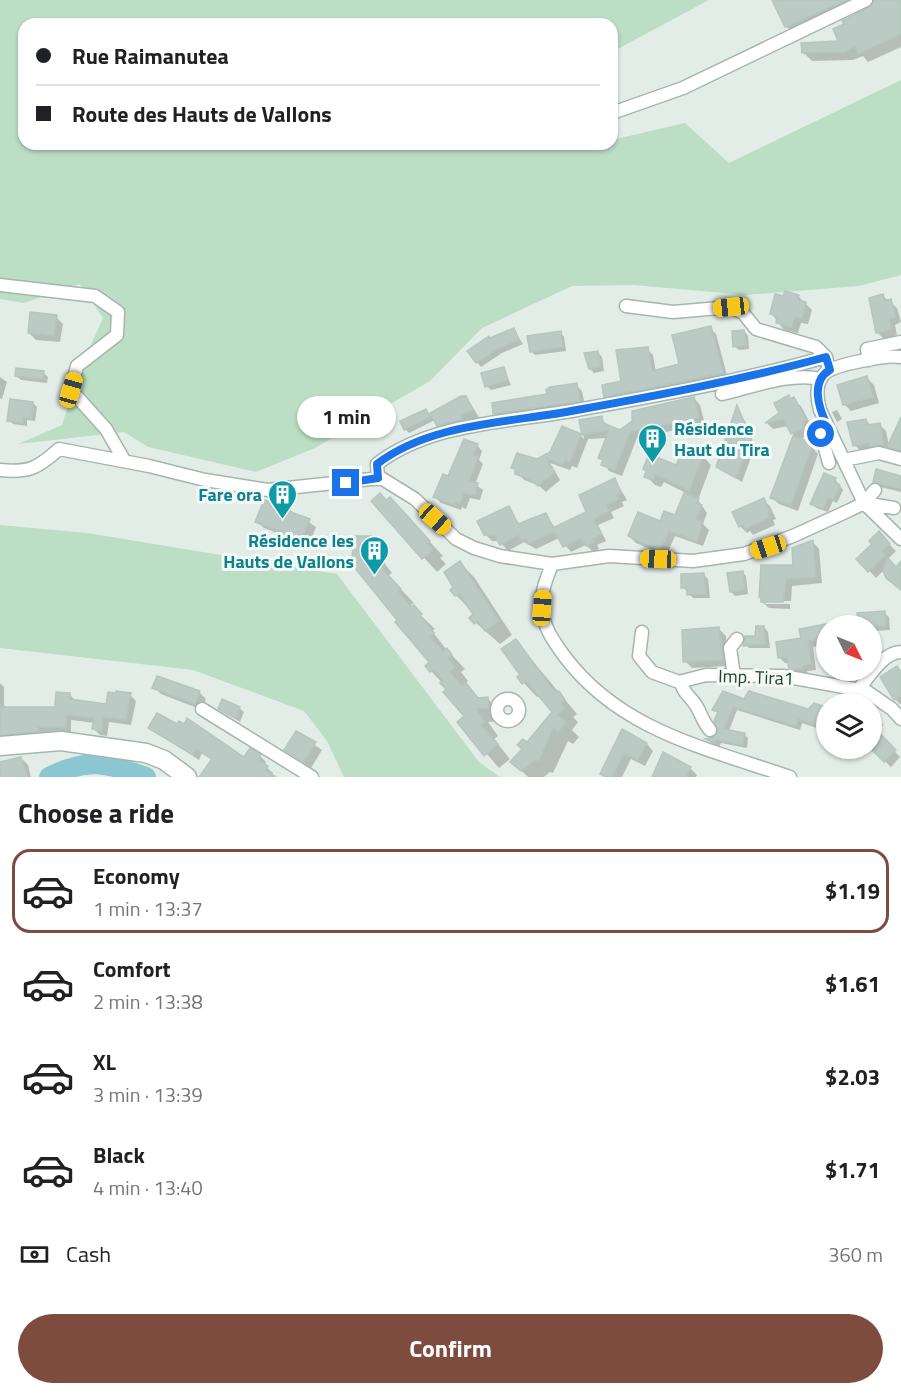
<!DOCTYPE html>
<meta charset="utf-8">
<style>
body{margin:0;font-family:"Titillium Web",sans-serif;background:#f2f2f2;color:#202124;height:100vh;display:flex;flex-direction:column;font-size:22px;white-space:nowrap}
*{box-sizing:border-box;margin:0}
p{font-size:20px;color:#757577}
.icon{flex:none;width:33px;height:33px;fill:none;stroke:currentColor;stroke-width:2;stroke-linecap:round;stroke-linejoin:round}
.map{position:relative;height:777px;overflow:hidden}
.drawer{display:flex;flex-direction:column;background:#fff;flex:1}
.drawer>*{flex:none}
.top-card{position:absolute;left:18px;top:18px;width:600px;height:132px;border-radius:18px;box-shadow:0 2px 4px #0004;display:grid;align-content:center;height:132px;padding:0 18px;background:#fff}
.needle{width:39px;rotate:133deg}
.buttons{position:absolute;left:816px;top:615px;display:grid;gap:12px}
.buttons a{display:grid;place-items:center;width:66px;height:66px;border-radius:50%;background:#fff;box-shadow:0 2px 4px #0004;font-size:30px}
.end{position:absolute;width:27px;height:27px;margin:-14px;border:8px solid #1a73e8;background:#fff;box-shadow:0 0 0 3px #fff}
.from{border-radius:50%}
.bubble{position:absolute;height:42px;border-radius:21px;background:#fff;box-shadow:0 2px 4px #0004;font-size:20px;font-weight:700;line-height:42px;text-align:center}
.car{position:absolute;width:18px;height:36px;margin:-18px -9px;border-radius:8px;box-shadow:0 0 4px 2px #0007;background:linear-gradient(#f5c518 24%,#345 0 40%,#f5c518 0 76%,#345 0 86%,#f5c518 0)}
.top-card b{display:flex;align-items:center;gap:21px;height:57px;font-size:22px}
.top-card b+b{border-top:2px solid #e0e0e0}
.top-card i{width:15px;height:15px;background:#202124}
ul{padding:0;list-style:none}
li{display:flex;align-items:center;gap:18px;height:84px;margin:0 12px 9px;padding:0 6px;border:3px solid transparent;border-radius:18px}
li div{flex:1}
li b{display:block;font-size:22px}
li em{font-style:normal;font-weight:700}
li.on{border-color:#7e4c3e}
li>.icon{width:54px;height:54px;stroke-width:1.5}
h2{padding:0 18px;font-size:27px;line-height:72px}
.pay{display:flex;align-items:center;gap:15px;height:66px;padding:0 18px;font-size:22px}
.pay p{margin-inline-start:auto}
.action{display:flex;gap:12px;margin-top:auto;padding:12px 18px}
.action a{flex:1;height:69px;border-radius:36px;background:#7e4c3e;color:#fff;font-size:24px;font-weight:700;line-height:69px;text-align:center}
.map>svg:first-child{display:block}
</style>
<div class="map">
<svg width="901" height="777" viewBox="0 0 901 777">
<rect width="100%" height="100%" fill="#e3ede8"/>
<path fill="#bcdec5" d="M0,0h709l-97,52v-28h-588v120h510l44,4 34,-4v-4l73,-17 44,40 172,-83v195l-42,11 -113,9 -112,-10 -62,1 -90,42 -52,53 -115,67 -59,24 -108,-25 -24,-15 -106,12 44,-19 15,-49 26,-58 -23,-34 -56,19 -24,-4z
M0,525l87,8 250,41 142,188 21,15h-156l-17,-36 -23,-30 -111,-41 -193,-22z"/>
<path fill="#0003" d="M774,0h102l-81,35 -9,-9z
M876,0h25v47l-33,15 -5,-6 -10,4 -41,1 -9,-9 38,-10z
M798,296l14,14 -4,14 -7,-1 -3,10 -14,-3 -12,-16 11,-16z
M883,296l14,12 4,14 -6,3 2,10 -13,4 -7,-7z
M56,317l7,7 -3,18 -24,-2 -7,-7z
M710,328l6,6 12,45 -116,23 -6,-6 17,-14 24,-33 6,6 3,17 25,-7z
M514,330l9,14 -21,9 -21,14 -4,-5z
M744,331l4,5 1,13 -10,1 -5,-4z
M560,332l4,5 2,14 -31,4 -4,-4z
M597,352l5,5 2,14 -10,2 -4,-4z
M503,369l8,16 -20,5 -5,-4z
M43,372l5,5 -1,6 -26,-3 -5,-4z
M0,377l7,5 -5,17 -2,-1z
M867,378l7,7 5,18 -28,8 -7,-7z
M576,385l6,6 3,15 -85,13 -5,-6z
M466,397l13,20 -34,15 -10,-12 -26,13 -4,-4 21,-18 8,8z
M788,397l13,9 11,21 -4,2 2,5 -11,6 9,2 10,12 -20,57 -19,-7 -7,-6 22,-62 -6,-10 -15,3 -6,-6 14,-10z
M694,398l6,7 5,19 -68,14 -15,38 -13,-5 -9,-14 8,-19 -20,1 -11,29 -5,-2 -2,4 -20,-7 10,17 -14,12 -8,-7 -14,-5 -11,-13 24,-6 43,-26 4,4 -3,-18 20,-4 7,10 13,5z
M33,403l4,4 -2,14 -8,-1v6l-14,-2 -4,-4z
M738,408l12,23 -9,5 10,3 5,5 -14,38 -24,-15z
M837,410l5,9 -5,3 -5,-10z
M866,420l5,6 8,-2 7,7 3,15 12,-24v33l-12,-8 1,5h-29l-6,-7z
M477,445l5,6 -3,9 4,4 -8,20 8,6 -3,10 -10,-2 -4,11 -4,-2 -1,3 -20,-7 -6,-6z
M699,452l12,13 -13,35 9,13 -4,11 6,6 -6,16 -28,-10 -9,20 -30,-13 -7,-7 47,-19 10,-24 -22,-11 -3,5 -6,-2 -9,-9 31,-10z
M901,477v15l-21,-5 -5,-5z
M835,479l8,11 -6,13 -4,-2 -5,11 -12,-4 -4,-5z
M615,480l12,20 -5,2 2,4 -13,6 3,6 -16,7 8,16 -9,4 2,4 -6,3 -7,-7 -15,7 -12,-14 -23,11 -12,-7 -16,9 -9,-10h-7l-7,-7 23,-26 12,17 25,-11 11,15 32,-16z
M390,499l53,57 -3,2 6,6 -9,8 -64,-71h14z
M763,500l7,6 6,13 -3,1 2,5 -22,10 -3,-4 -3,2 -7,-7z
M281,504l35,23 -7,18 -45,-17 -7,-6z
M879,534l17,17 -8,8 8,9 5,-4v25l-17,-19 -8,8 -18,-19 16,-14z
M371,538l13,14 1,12 7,9 -4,3 26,27 -3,2 2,3 22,21 -3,2 14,18 19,20 -4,3 7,9 -3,3 14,15 8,-1 14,14 1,9 -14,1 10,14 -4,3 16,20 -11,9 -40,-46 7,-6 -18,-27 -17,-18v-8l-78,-101z
M813,542l6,7 3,34 -30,3 -1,15h-28l3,3h24v5l-21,-1 -7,-6 -2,-6 3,-29h31l-1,-18z
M460,563l14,14 38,58 -12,9 -24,-21 -5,-5 4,-3 -19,-20z
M742,572l4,4 2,18 -13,2 -4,-4z
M704,575l4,4 2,19h-17l-10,-11z
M884,613l5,4 1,13 -15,1 6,21 -9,2v-28z
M826,626v18l-13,3 3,23 -9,1 1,4 -11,-1 -7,-11h-5l-6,-6 23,-17 -1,-10z
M764,627l4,5 2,16h-21l-4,-4 11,-6z
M719,629l7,7 3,30 -37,2 -7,-7z
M516,641l61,73 -4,3 5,5 -6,8 7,7 -6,7 -5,-3 -15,32 -3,-1 -6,5h-16l-16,-15 42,-50 -14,-17 -3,2 -18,-19 3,-2z
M901,669v35h-1l-5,-5z
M0,683l4,4v18l4,4 18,1v-3l31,1 12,-14 6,6 33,6 22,-11 6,6 -5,24 -22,-3 -2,14 -7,-1 -6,-6 1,-6 -24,-3v12h-27l-1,5 -43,4z
M154,687l45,5 7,7 -4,11 -41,-16z
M745,701l63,10 6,-6 12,4v22l-24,-8 -2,7 -63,-20 -8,21 15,3 4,4 -1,10 -26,-5 -2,4 -8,-4 -3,-3 8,-2 4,-5 -1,-19 -5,-5z
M239,708l5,4 -4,10 -20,-13z
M872,712l11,13 -6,8 23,24 -9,10 -19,-19z
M150,728l95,31 15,-3 6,6 -2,3 9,8 -1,4h-70l11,-17 -11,-7 -3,7z
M623,731l24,13 6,7 -8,15 -14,-7 -9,18h-17l-3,-4z
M297,733l25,17 -11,18 -25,-18z
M21,758l7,7 3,12h-30l-1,-13z
M690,768l7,7 -1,2h-42z"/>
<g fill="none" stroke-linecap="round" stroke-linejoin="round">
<path stroke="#8cc7d1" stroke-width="20" d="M49,777c39,-20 57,-14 97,0"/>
</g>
<path fill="#bbcac4" stroke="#b5c6bf" stroke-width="1.5" d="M772,0h75l-62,27z
M874,0h27v34l-43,20 -3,-7 -11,5 -42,1 -1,-10 37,-2 -5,-12 11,-5 -2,-3 28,-14z
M785,291l14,4 -1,5 8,2 -4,16 -8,-1 -2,10 -16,-4 1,-7 -7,-2 5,-20 8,2z
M883,294l2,7 6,-2 5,18 -7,2 3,10 -16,4 -7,-35z
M30,312l27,3 -3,21 -26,-3z
M711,326l12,47 -119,24 -2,-12 19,-4 -5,-31 32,-3 4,24 27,-7 -7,-29z
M514,328l5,12 -21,9 -22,14 -9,-12 22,-15 1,2z
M744,330l2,15 -13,2 -1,-16z
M561,331l2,16 -33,5 -3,-16z
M598,351l3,16 -12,2 -5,-16z
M504,367l4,13 -23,7 -4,-14z
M16,368l28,3 -1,8 -28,-3z
M867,376l6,21 -30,8 -6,-20z
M577,383l3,18 -87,13 -1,-11 55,-9 -1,-4 4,-3z
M789,395l1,4 4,-2 12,23 -4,2 2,5 -13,7 -8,-15 -18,4 14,-10 -5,-10z
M461,396h5l7,14 -12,5 2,4 -26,7 -7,-13z
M694,397l5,21 -69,14 -15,38 -14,-5 2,-5 -5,-2 11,-28 -27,5 -3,-15 23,-4 1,7 17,7 12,-9v-10z
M10,399l23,3 -1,16 -8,-1 -1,6 -16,-2z
M737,405l8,20 -13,7 20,5 -16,41 -20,-11z
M426,409l4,8 -26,13 -4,-9z
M901,417v33l-14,-3z
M866,419l1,6 13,-2 4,22 -15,2v-4l-16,3 -6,-24z
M562,426l19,8 -11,28 -5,-2 -2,5 -17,-7 9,14 -17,14 -9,-7 -14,-5v-5l-4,-1 6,-15 20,6 13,-7z
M793,436l15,5 -1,3 5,2 -21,59 -21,-7z
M464,439l14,5 -5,11 5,2 -9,24 9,2 -3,12 -11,-2 -4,11 -4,-2 -1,3 -22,-8 10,-23 5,2z
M685,445l15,5 -2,3 5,2 -14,36 -34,-17 -2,6 -9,-3 2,-6 -3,-2 6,-15 27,11z
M876,469l25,7v13l-28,-7z
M824,473l12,5 -2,4 6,3 -7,15 -5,-2 -5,11 -13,-5z
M615,478l6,15 -4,2 2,4 -13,6 3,6 -16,8 8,15 -9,5 2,3 -8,4 -5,-8 -18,9 -9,-16 -26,13 -2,-5 -5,2 -3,-6 -18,10 -6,-10h-10l-7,-14 32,-15 9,18 28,-11 7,15 33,-16 -7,-17z
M380,493l6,7 4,-3 40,44 -3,2 6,7 -11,9 -51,-58z
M684,493l15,5 -2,6 5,1 -6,14 7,3 -6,19 -28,-10 -9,20 -32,-15 10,-24 22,9 4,-10 11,4z
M764,498l6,14 -3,1 3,4 -25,12 -2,-5 -4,3 -7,-15z
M264,500l18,3 -2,5 30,11 -8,20 -47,-17z
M879,531l11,13 -8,7 4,4 -18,17 -12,-13 16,-15 -3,-3z
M355,536h16v13l8,10 -3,3 25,27 -3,2 13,16 3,-2 8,9 -2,2 14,17 -4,4 13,14 4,-3 5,7 -4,3 7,9 -5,5 12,14 4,-3 12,15 10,-1 1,11 -13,1 9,13 -4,3 17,19 -14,12 -27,-34 7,-6 -21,-24 3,-3 -6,-6 3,-3 -9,-11 -4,3 -5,-6 4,-4 -34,-40 2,-2 -46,-57z
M813,540l3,37 -30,2 -3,23h-22v-5h-2l2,-32h32l-1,-17z
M887,557l9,10 5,-6v29l-15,-12 -3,-7z
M460,561l39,60 -14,10 -7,-10 -4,3 -5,-6 4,-4 -14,-20 -4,2 -5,-6 3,-3 -9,-15z
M743,571l2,19 -15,2 -3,-19z
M704,573l2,21 -19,1v-7h-6v-14z
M885,611l1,15h-28l-1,-13z
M826,624v14l-18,3 3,23 -9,2v3h-13l-2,-12 -9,1 -2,-16 25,-4 -2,-9z
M756,626h8l2,18 -23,2 2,-10h10z
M719,627l4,33 -40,2 -1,-32z
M516,639l39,54 4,-2 6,9 -5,3 5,5 -7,7 8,7 -8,10 -5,-4 -14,33 -3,-2 -15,12 -11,-9 12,-13 -5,-4 6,-6 4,3 25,-30 -26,-31 -4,3 -5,-7 3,-2 -19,-26z
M897,666l4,6v24l-7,4 -14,-23z
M157,676l43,15 -5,13 -43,-16z
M116,691l15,2 -5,27 -23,-3 -1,14 -10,-2 2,-11 -28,-3v12h-28v5l-38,3v-28h55l1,-15 14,1v6l36,5 2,-12 8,1z
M723,691l21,8 5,-8 59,18 6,-6 12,4v22l-28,-10 -2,7 -63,-19 -9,22 21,4 -2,12 -26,-5 -3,3 -9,-4 10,-2 3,-5 -4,-11 4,-9 -6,-2z
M222,699l18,8 -4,12 -18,-10z
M157,713l20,11 2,-3 5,3 3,-6 57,39 6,-9 11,7 -3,5 10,6 -3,5 11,6h-77l13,-18 -16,-10 -3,6 -45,-27z
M872,725l24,25 -12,12 -12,-12z
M622,729l25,14 -9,17 -14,-7 -12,24h-6l-6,-3z
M296,731l20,11 -12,20 -20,-12z
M663,752l28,15 -5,10h-34z
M21,757l6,20h-27v-15z"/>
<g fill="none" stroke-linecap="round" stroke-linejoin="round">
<defs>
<path id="street" d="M612,113l71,-25 183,-88
M0,285l95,11 23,16 -1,23 -40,31 -6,24 35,39 18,31
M626,306l47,6 58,-5 12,6 13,16 60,18 10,10
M901,357c-14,-2 -67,7 -77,17 -9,10 -7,25 -4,36l44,93 37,36
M869,360l-2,-11 34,-7
M722,394c31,-7 68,-22 99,-15
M826,423l-5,11 8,29
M844,460l35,-7 22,6
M0,470c29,3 38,-2 59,-21l90,17 56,14 63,10 113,-12 34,21 41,40 18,9 26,8 52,8
M378,479l-1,-15c54,-42 135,-42 200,-54 83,-15 168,-30 249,-53l3,13
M864,503l30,5
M642,632l-3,24 13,16 27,10 27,-7 77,1 83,15 26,18 9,10
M734,676l-4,-28 7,-9
M684,681l-2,5c4,10 11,13 15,21 5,9 6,15 13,23
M858,690c11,-13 25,-38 43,-38
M497 710a11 11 0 1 1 22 0a11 11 0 1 1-22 0Z
M202,709l110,68
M790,777c-84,-29 -169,-46 -225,-120 -11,-15 -22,-30 -23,-49 -2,-15 5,-30 10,-44l57,-8 84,5 51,-7 49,-18 57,-26 14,-7 11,-13"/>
<path id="secondary" d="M0,746l61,-5 85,12 18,7 23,17"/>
</defs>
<use href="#street" stroke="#a6b5af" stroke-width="15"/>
<use href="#secondary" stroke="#a1b8b0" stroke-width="21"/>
<use href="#street" stroke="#fff" stroke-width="12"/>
<use href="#secondary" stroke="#fff" stroke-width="18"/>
</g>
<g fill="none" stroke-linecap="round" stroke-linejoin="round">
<path stroke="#1a73e8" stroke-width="8" d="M346,483l32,-5 -1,-14c55,-42 134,-41 200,-54 83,-15 168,-31 249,-53l4,13c-20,11 -11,38 -4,53l-5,11"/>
</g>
<defs>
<symbol id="building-pin" viewBox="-11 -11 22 30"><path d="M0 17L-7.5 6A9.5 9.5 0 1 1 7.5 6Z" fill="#0f9aa8" stroke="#f4f9f6"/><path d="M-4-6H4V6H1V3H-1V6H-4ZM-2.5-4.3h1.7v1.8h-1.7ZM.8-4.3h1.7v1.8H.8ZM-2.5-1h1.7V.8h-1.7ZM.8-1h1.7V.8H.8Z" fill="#fff"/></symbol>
</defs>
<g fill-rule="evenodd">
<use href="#building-pin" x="636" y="422" width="33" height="45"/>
<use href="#building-pin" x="266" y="478" width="33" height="45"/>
<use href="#building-pin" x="358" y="534" width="33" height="45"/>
</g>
<g text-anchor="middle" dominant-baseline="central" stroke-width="6" stroke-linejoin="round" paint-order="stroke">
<g font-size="18" font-weight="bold" fill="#0d838f" stroke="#f4f9f6" text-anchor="end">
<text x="674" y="428" text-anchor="start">Résidence<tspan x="674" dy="21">Haut du Tira</tspan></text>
<text x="262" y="494">Fare ora</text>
<text x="354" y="540">Résidence les<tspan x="354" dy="21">Hauts de Vallons</tspan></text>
</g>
<g font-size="18" fill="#233e36" stroke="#f4f9f6">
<text transform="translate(756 677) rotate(2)">Imp. Tira1</text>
</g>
</g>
</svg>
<div class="buttons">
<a><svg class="needle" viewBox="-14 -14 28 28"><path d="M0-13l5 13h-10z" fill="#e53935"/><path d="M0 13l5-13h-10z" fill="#757577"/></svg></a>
<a><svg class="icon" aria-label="layers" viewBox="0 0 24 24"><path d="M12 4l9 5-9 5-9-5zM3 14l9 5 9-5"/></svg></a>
</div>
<i class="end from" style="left:821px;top:434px"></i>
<i class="end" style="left:346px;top:483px"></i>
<div class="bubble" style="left:297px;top:396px;width:99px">1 min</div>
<i class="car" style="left:731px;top:307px;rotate:264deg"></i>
<i class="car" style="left:71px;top:390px;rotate:16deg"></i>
<i class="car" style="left:435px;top:519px;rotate:132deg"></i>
<i class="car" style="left:768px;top:547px;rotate:252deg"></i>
<i class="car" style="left:658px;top:559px;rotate:272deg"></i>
<i class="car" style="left:542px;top:608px;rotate:4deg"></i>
<div class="top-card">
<b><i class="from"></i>Rue Raimanutea</b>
<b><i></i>Route des Hauts de Vallons</b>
</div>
</div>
<section class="drawer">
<h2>Choose a ride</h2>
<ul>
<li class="on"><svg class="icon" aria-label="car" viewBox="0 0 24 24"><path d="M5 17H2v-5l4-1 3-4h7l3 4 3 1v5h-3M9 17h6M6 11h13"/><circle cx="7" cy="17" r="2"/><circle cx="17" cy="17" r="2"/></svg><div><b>Economy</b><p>1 min · 13:37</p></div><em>$1.19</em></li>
<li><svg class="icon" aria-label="car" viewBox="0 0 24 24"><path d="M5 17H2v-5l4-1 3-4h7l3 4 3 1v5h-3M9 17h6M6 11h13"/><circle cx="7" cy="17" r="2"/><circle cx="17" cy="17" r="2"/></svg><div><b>Comfort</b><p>2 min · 13:38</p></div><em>$1.61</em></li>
<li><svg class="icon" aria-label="car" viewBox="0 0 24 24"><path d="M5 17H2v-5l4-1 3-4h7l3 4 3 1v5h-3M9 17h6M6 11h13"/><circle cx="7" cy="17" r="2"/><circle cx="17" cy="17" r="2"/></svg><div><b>XL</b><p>3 min · 13:39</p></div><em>$2.03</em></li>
<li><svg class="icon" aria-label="car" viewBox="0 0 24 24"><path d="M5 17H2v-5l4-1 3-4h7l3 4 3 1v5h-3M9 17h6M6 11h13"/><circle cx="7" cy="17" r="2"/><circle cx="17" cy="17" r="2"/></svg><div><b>Black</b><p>4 min · 13:40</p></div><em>$1.71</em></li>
</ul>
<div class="pay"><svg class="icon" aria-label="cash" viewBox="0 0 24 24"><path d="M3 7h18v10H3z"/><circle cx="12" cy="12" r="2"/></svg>Cash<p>360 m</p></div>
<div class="action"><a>Confirm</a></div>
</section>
